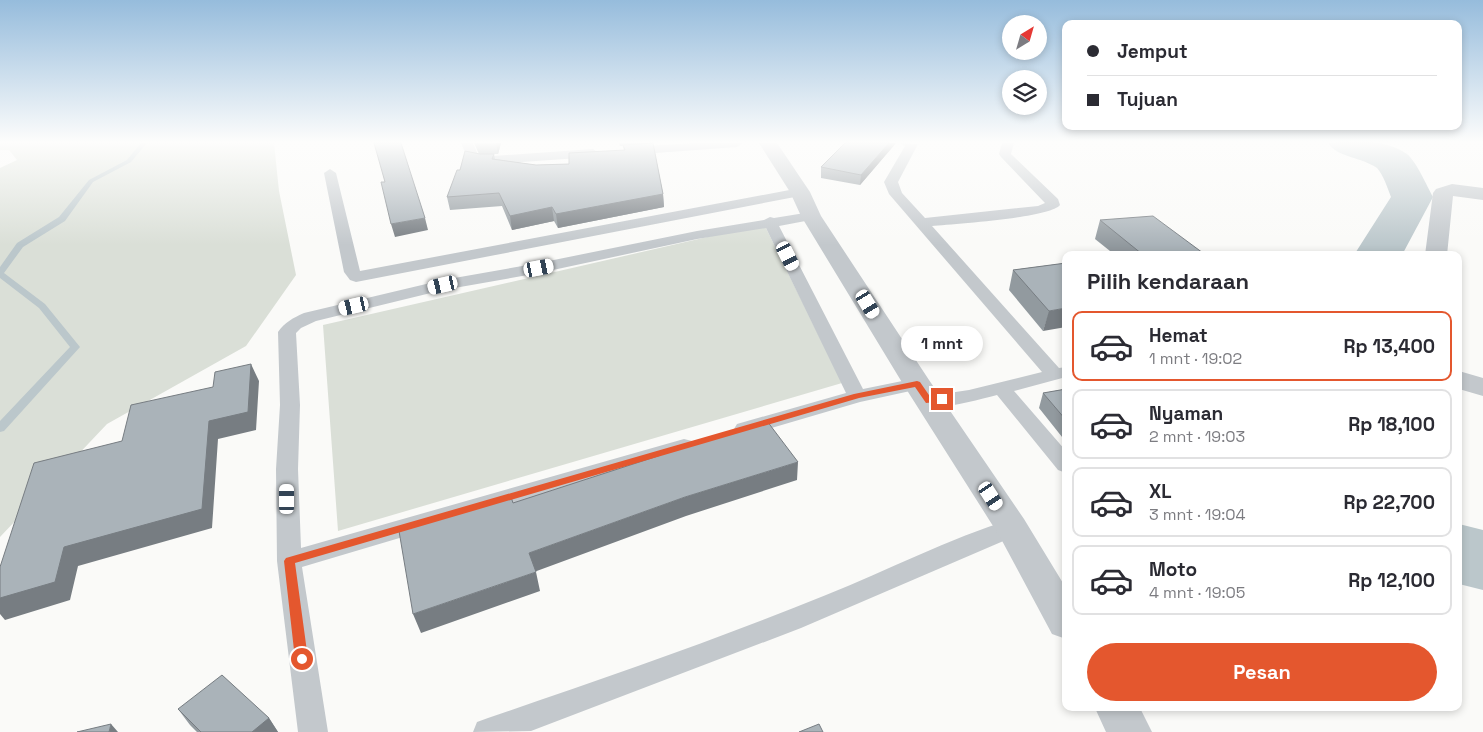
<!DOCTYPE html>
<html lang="id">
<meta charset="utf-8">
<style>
body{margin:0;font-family:"Space Grotesk",sans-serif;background:#f2f2f3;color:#2b2b33;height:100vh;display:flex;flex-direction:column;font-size:19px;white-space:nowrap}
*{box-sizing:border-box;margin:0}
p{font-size:16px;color:#7c7c81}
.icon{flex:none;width:28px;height:28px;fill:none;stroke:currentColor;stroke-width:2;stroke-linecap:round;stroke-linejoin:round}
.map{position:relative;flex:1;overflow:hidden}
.drawer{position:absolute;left:1062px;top:251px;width:400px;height:460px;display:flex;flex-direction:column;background:#fff;border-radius:10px;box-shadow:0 2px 8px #0003}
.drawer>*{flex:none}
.top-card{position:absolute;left:1062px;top:20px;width:400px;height:110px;border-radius:10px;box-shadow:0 2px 8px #0003;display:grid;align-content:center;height:110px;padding:0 25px;background:#fff}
.needle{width:32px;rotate:37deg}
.controls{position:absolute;left:1002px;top:15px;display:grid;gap:10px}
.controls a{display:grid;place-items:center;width:45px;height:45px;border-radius:50%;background:#fff;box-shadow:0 2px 8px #0003;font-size:25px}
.end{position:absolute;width:22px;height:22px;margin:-11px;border:6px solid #e4572e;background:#fff;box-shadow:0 0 0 2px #fff}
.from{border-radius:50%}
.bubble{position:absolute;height:35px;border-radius:18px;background:#fff;box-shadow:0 2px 8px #0003;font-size:16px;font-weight:700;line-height:35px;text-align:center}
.car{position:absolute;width:15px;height:30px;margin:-15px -8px;border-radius:6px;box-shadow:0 0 4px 1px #0007;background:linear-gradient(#fff 24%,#345 0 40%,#fff 0 76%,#345 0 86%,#fff 0)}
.top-card b{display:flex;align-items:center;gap:18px;height:48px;font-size:19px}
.top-card b+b{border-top:1px solid #e1e1e2}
.top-card i{width:12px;height:12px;background:#2b2b33}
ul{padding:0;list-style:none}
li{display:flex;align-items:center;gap:15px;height:70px;margin:0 10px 8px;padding:0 15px;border:2px solid #e1e1e2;border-radius:10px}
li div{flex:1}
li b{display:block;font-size:19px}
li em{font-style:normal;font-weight:700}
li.on{border-color:#e4572e}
li>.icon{width:45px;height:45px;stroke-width:1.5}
h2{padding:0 25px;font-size:22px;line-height:60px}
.primary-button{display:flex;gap:10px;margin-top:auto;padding:10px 25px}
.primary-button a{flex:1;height:58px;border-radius:30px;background:#e4572e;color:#fff;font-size:20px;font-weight:700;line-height:58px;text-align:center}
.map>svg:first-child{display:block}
</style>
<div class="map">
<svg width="1483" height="732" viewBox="0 0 1483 732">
<rect width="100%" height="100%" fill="#fafaf8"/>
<path fill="#dadfd7" d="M0,143h274l5,48 17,84 -50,71 -139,78 -107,113v-369l17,-8 -8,-10h-9z
M764,224l78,159 -504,148 -15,-206z"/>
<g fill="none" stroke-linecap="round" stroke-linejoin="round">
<path fill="#bbc7cb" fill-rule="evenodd" d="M141,143h6l-16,19 -38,20 -28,39 -42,26 -19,26 41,31 35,43 -76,84 -4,1v-11l70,-74 -31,-39 -39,-30v-11l17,-24 42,-26 30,-37 38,-20z"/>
<path fill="#bbc7cb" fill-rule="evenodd" d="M1328,143c24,-2 58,-5 79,11 9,7 20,32 26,43l-31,58h-48l37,-58c-3,-8 -8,-23 -14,-29 -15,-11 -39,-10 -49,-25z
M1459,524l24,6v60l-24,-6z"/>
<path fill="#c3c8cc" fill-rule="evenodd" d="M461,143h12l6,14 114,-8 6,4 -6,4 -115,8 -9,-3z
M692,143h51l-6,4 -109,8 -6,-4 6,-4z
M899,143l19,1 -20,38 4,11 23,25 113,-12 7,-3 -44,-46 -2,-3 3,-11h12l-3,11 47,45 2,6c-10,13 -106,19 -128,21l127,142 7,-1v10l-52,14 52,60v22l-8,-3 -61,-75c-21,5 -55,16 -75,10l-3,-4 3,-4 47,-7 73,-18 -153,-178 -5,-12 21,-36z
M330,169l6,4 24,98 440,-83 7,4 -7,4 -444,86 -6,-2 -6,-8 -20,-99z
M811,212l5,1 2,3 -2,3 -37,7 84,163 54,-11 7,2 3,4 -3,4 -64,14 -116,34 -7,-2 -3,-5 3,-5 109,-31 -80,-165 -69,11 -158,34 -96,17 -127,31 -15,7 -5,5 4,72 -2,64 3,79 383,-109 8,2 3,5 -3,5 -390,116 26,165h-30l-21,-171 -1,-92 4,-64 -2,-73c7,-10 15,-14 26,-19l139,-33 96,-17 158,-32 67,-11 6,-3 4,1z
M1012,519l8,3 4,6 -4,6 -219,94 -270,103 -58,1 4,-10 11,-4c114,-39 227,-78 338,-123 62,-25 122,-56 186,-76z"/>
<path fill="#c3c8cc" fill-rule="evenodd" d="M759,143h18l33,49 11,24 108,164 95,139 42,69v51l-14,-5 -52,-97 -97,-153 -102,-168 -11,-24z
M1452,184l31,4v12l-30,-4 -6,59h-22l8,-62 3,-4z
M1459,371l24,7v18l-24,-7z
M1095,708h45l12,24h-46z"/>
</g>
<path fill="#929a9f" d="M474,143h27l-3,11h-4l1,5 41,6 33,-1 55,-14 -1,-4h-3l-1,-3h34l10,51 1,13 -106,21 -4,-7 -42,9 -10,-24 -52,4 -3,-13 13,-27 19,-16z
M896,143l-36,42 -39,-7v-11z
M1100,220l103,35h-88l-20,-16z
M1066,263l-23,68 -34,-41 4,-20z
M1066,389v53l-27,-34 4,-15z
M178,709l91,9 9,14h-81l-7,-7z"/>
<path fill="#777d82" d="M496,143h5l-3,11z
M889,143h7l-36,42 1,-10z
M663,194l1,13 -106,21 -2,-14z
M552,207l2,14 -42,9 -2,-14z
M425,218l3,12 -33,7 -4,-13z
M1066,308v19l-23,4 6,-20z
M251,364l8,17 -3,49 -38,9 -6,89 -134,38 -8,34 -65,20 -5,-6v-16l64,-51 145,-126z
M798,462l-1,18 -111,36 -152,56 -5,-19 156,-56z
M536,572l4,19 -119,42 -8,-19z
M269,718l9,14h-26z
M111,724l7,8h-9z"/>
<path fill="#aab3b9" stroke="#777d82" d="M374,143h27l24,75 -34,6 -10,-42h4z
M653,143l10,51 -107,20 -4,-7 -42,9 -11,-23 -52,4 10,-27h3l5,-19 15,3h14l-2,5 44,6 33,-1v-11l56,-3 -2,-5z
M845,143h44l-28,32 -40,-8z
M1153,216l50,37 -6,2h-65l10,-1 -42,-34z
M1066,263v45l-17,3 -36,-41z
M251,364l-3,48 -39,9 -7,88 -138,38 -9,35 -55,16v-31l34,-104 88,-22 9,-36 82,-18 2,-15z
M1066,389v31l-23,-27z
M767,421l31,41 -113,35 -156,56 7,19 -123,42 -14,-83 112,-34 2,6 148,-48 -1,-2z
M222,675l47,43 -17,14h-51l-23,-23z
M111,724l-2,8h-32z
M819,724l4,8h-24z"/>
<linearGradient id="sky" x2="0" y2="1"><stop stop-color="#96bcdc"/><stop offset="0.58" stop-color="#fdfdfc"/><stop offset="1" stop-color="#fdfdfc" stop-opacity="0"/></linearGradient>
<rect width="1483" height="245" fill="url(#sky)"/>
<path fill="#e4572e" d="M917,381l3,1 11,16 14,-1v4l-19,2 -11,-16 -56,11 -564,165 13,96 -2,4 -4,1 -5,-1 -2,-4 -11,-98 2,-3 568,-164z"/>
</svg>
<div class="controls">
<a><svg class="needle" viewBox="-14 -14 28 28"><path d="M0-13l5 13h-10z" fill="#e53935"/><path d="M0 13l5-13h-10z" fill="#7c7c81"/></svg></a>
<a><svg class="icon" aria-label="layers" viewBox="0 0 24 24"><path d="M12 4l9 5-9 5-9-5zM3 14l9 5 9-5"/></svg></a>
</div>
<i class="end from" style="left:302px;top:659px"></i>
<i class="end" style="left:942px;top:399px"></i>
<div class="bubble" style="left:901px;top:326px;width:82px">1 mnt</div>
<i class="car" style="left:788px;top:256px;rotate:153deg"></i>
<i class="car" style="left:539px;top:268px;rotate:79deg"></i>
<i class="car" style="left:443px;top:285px;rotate:257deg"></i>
<i class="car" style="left:868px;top:304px;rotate:149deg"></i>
<i class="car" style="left:354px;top:306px;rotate:257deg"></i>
<i class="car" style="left:991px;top:496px;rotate:147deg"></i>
<i class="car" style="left:287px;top:499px;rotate:0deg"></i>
<div class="top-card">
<b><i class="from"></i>Jemput</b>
<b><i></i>Tujuan</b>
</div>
<section class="drawer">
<h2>Pilih kendaraan</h2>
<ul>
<li class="on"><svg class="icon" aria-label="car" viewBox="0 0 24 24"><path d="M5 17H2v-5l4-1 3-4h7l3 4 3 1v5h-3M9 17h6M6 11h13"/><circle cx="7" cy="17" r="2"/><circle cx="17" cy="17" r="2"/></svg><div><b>Hemat</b><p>1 mnt · 19:02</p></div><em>Rp 13,400</em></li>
<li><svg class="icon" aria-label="car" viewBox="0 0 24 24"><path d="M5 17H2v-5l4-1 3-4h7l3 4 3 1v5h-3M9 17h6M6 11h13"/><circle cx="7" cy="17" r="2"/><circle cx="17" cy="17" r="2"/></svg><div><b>Nyaman</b><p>2 mnt · 19:03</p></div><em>Rp 18,100</em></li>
<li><svg class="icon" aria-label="car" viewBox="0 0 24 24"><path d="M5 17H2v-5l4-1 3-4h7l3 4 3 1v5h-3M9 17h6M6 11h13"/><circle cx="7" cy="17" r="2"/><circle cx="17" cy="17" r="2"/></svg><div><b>XL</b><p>3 mnt · 19:04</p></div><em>Rp 22,700</em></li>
<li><svg class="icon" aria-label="car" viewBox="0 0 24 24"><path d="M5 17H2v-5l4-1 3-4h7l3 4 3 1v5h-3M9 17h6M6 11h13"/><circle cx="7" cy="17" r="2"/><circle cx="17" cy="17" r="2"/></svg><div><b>Moto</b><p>4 mnt · 19:05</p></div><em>Rp 12,100</em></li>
</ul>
<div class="primary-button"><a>Pesan</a></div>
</section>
</div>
